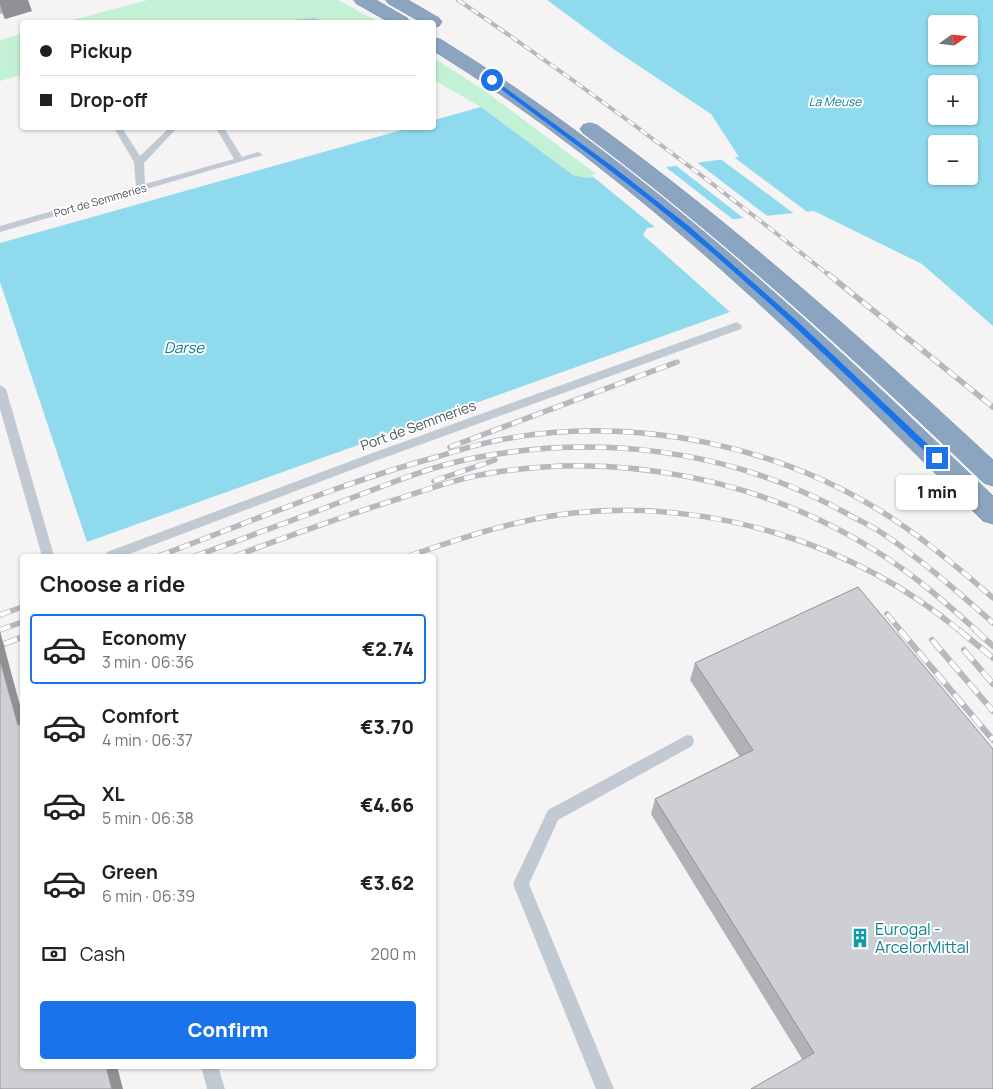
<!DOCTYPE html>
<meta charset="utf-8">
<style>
body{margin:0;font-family:Manrope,sans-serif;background:#f6f6f6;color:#202124;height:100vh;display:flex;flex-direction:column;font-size:19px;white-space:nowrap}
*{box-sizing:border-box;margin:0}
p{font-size:16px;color:#757577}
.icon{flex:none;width:28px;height:28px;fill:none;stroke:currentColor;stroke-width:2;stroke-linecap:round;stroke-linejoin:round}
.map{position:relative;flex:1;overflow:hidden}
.side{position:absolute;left:20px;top:554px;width:416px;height:515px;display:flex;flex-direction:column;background:#fff;border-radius:5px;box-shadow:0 1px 4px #0004}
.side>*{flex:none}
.hud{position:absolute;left:20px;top:20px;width:416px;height:110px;border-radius:5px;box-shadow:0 1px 4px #0004;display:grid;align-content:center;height:110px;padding:0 20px;background:#fff}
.needle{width:32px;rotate:75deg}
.buttons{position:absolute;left:928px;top:15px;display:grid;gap:10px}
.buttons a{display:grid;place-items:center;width:50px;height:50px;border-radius:5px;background:#fff;box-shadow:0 1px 4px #0004;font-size:25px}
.end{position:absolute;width:22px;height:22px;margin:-11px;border:6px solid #1a73e8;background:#fff;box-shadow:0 0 0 2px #fff}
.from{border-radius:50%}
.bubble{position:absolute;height:35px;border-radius:5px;background:#fff;box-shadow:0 1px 4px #0004;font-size:16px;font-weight:800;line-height:35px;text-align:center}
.hud b{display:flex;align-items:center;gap:18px;height:48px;font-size:19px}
.hud b+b{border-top:1px solid #e0e0e0}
.hud i{width:12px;height:12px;background:#202124}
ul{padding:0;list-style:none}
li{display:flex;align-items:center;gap:15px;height:70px;margin:0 10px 8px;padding:0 10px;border:2px solid transparent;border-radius:5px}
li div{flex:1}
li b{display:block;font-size:19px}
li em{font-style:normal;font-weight:800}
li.on{border-color:#1a73e8}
li>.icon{width:45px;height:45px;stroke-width:1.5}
h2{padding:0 20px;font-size:22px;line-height:60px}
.pay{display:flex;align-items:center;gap:12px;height:55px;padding:0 20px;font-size:19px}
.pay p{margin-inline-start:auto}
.cta{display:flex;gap:10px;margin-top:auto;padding:10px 20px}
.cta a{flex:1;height:58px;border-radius:5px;background:#1a73e8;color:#fff;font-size:20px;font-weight:800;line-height:58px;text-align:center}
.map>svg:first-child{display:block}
</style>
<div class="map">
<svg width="993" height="1089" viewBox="0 0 993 1089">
<rect width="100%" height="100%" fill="#f5f3f3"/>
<path fill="#c3f1d5" d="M148,0h190l41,22h-56l-9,-2 -21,2h-228z
M22,34v41l-22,6v-41z
M434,58l51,33 114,85 -12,2 -14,-3 -92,-68 -47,-27z"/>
<path fill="#90daee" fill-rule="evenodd" d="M547,0h446v326l-71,-62 -108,-53 -167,17 -4,7 87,77 -643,230 -87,-260v-39l409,-115h25v-8l47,-13 92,68 14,3 152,-21 -28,-43 -96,-64zM936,24h33v32h-33zM936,84h33v32h-33zM936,144h33v32h-33z"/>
<path fill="#f5f3f3" d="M732,156l3,2 75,56 -14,1 -77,-57z
M695,161l75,57 -24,2 -72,-56z
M663,165l72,56 -78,8 -66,-54z"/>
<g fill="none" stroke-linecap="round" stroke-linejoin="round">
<defs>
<path id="highway" d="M354,0h22l31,18 3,4h-21l-32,-18z
M386,0h22l31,18 3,4 -3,4 -5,1v-5h-13l-32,-18z
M434,38l6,1c205,126 381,292 553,457v28l-10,-3c-170,-170 -344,-343 -549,-470z
M590,123l7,2c140,102 269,217 396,335v26l-9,-3c-128,-123 -258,-243 -401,-350l-3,-4 3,-4z"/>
</defs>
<use href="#highway" stroke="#7690ad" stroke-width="1"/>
<path fill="#c1cad2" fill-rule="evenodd" d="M314,18l13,4h-38l4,-2z
M114,128h8l18,28 29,-28h8l-33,35 1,21 89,-25 -18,-31h8l18,29 16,-5 5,3 -263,77v-6l136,-39 -2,-25z
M737,322l5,4 -1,3 -366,132 -251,95h-19l2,-4 260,-97z
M0,385l6,4 48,167h-12l-42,-147z
M687,735l5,1 2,5 -2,5 -134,74 -29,64 85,205h-18l-83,-205 35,-74z
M201,1066h17l7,23h-18z"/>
<use href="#highway" fill="#8ba5c1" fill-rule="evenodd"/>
<defs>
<path id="rail-far2" d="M458,0c128,87 251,179 372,276"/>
<path id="rail-far1" d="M828,274l165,133
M450,447l227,-85
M434,481l61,-21
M159,556c93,-35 185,-74 281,-100 22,-7 46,-14 70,-18 128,-22 271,8 380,79 37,24 70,52 103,81
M195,556c53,-19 106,-39 159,-59 37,-14 76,-30 115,-38 128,-26 260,-10 375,53 12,7 26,13 38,21 40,27 75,58 111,90
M235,556c54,-20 108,-40 163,-57 30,-10 61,-21 93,-26 131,-22 272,7 385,78 37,23 69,51 101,80
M409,556c53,-18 108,-37 164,-43 137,-14 281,30 387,118
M887,614l14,17
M0,615l22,-8
M0,630l22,-8"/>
<path id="rail" d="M900,630l93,110
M959,630l34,28
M975,630l18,16
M932,640l61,71
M4,644l18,-7
M964,650l29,34"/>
</defs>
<use href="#rail-far2" stroke="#b5b8bd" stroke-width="4"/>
<use href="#rail-far1" stroke="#b5b8bd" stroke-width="5.5"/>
<use href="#rail" stroke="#b5b8bd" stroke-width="6"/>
<use href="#rail-far2" stroke="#fff" stroke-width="2.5" stroke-dasharray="8" stroke-linecap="butt"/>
<use href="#rail-far1" stroke="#fff" stroke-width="4" stroke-dasharray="11" stroke-linecap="butt"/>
<use href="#rail" stroke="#fff" stroke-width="4.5" stroke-dasharray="14" stroke-linecap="butt"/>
</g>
<path fill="#b0b2b7" d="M0,0l32,11 -27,8 -3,-6 -2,1z
M695,663l298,426 -191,-30 -151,-245 4,-15 85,-42 -50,-77z"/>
<path fill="#909195" d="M0,0h28l4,11 -27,8 -5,-15z
M0,631l22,82v18l-4,-6 -18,-65z
M106,1066h11l6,23h-11z"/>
<path fill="#cdcfd5" stroke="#909195" d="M858,587l135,162v340h-242l63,-36 -159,-254 98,-49 -58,-87z
M0,660l18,65 4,-2v343h84l6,23h-112z"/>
<path fill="#1a73e8" d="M492,78l124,91 74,58 107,94 143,135v4h-6c-81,-78 -162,-158 -249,-230 -63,-53 -130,-100 -195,-149z"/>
<defs>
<symbol id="building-bare" viewBox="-9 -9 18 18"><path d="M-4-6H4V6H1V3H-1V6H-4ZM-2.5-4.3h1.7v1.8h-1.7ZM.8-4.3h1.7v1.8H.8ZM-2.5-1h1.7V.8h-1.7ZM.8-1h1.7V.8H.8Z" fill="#0f9aa8" stroke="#fff" stroke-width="2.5" paint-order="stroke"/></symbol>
</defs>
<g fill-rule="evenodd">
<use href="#building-bare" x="846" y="924" width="28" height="28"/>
</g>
<g text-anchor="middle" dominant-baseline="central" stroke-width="4" stroke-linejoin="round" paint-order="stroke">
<g font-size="11" fill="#4a5661" stroke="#fff">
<text transform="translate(100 200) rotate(-16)">Port de Semmeries</text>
</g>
<g font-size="12" font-style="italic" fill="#0c7c9b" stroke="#fff">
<text x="835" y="101">La Meuse</text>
</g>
<g font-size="14" fill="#4a5661" stroke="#fff">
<text transform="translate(418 425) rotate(-20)">Port de Semmeries</text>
</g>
<g font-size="15" font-style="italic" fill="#0c7c9b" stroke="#fff">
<text x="184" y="347">Darse</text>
</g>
<g font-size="16" fill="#0d838f" stroke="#fff" text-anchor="start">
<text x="875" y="929">Eurogal -<tspan x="875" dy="18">ArcelorMittal</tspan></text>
</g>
</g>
</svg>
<div class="buttons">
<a><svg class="needle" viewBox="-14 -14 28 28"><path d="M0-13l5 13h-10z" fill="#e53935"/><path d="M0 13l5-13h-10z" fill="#757577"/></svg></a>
<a>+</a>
<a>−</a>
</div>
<i class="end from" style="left:492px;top:80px"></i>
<i class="end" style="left:937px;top:458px"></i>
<div class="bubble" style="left:896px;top:475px;width:82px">1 min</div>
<div class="hud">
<b><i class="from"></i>Pickup</b>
<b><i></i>Drop-off</b>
</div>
<section class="side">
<h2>Choose a ride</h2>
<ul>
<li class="on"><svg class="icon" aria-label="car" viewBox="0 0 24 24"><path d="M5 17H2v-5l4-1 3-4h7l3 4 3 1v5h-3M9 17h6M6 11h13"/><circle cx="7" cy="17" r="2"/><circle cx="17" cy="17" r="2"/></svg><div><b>Economy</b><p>3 min · 06:36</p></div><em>€2.74</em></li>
<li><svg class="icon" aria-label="car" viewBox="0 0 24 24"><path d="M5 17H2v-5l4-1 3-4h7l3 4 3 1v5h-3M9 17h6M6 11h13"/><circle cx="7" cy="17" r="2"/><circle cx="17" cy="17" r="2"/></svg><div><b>Comfort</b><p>4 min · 06:37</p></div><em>€3.70</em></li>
<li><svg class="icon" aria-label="car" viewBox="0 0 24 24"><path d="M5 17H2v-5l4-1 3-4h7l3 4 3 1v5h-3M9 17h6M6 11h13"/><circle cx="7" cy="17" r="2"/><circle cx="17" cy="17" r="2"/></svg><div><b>XL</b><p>5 min · 06:38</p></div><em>€4.66</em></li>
<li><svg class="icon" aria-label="car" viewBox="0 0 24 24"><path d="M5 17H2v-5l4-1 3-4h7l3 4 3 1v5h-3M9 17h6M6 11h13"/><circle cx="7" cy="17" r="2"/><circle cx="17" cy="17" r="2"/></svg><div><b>Green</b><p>6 min · 06:39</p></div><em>€3.62</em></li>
</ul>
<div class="pay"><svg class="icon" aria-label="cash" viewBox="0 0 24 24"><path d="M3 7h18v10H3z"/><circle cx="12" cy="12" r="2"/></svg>Cash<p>200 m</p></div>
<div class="cta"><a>Confirm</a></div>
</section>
</div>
